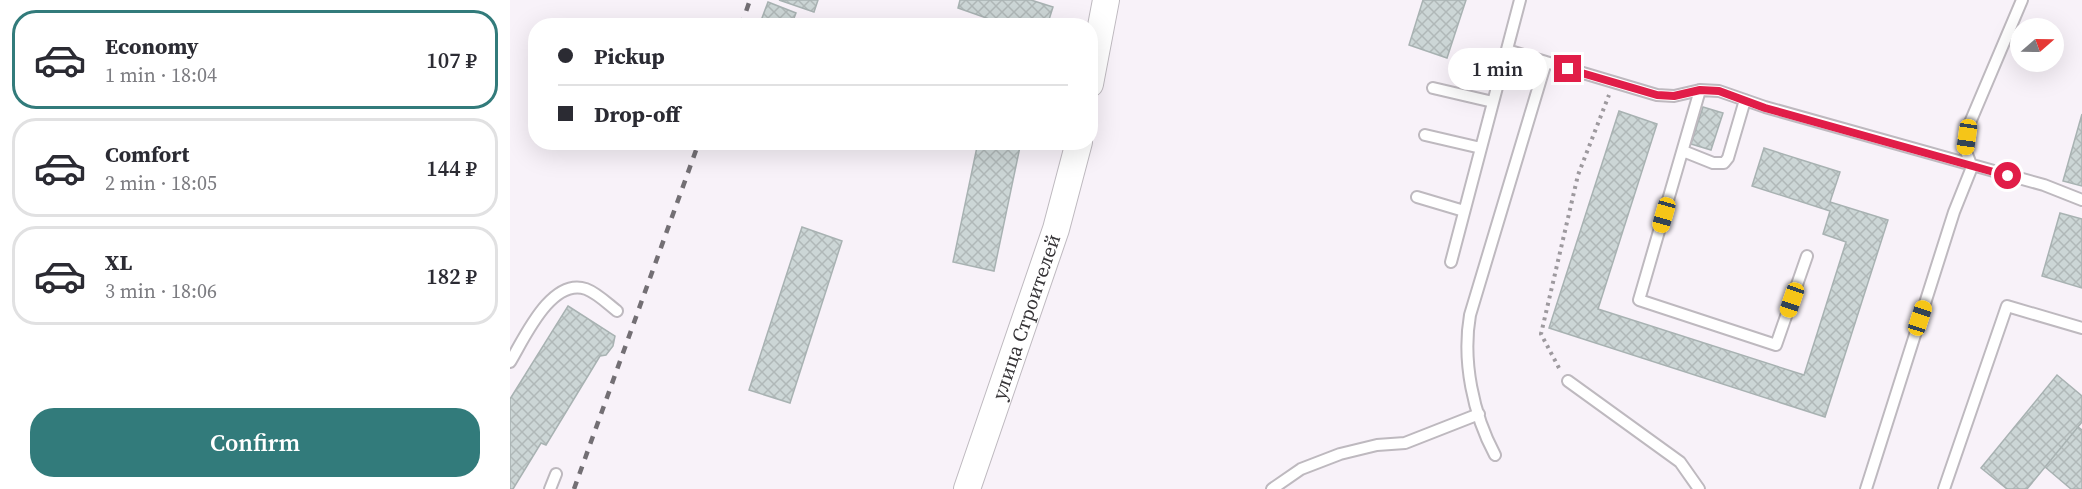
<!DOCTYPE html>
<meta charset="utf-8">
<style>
body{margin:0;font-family:"Source Serif 4",serif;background:#f7f7f7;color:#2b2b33;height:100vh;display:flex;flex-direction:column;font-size:22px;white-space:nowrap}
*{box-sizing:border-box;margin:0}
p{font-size:20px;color:#7c7c81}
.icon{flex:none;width:33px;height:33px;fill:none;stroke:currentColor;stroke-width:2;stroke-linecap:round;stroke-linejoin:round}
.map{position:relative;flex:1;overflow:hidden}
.panel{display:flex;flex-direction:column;background:#fff;width:510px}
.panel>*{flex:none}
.top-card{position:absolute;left:18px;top:18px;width:570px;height:132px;border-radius:24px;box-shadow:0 6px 24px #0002;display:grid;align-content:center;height:132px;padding:0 30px;background:#fff}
.needle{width:39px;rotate:70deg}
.tools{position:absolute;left:1500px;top:18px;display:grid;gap:12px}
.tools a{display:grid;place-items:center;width:54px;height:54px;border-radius:50%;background:#fff;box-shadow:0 6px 24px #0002;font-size:30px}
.end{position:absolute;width:27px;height:27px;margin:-14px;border:8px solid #e11d48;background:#fff;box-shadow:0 0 0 3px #fff}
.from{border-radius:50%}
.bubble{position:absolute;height:42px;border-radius:21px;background:#fff;box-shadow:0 6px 24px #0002;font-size:20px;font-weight:600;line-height:42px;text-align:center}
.car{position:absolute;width:18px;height:36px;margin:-18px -9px;border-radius:8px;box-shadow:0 0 4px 2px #0007;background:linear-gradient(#f5c518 24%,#345 0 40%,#f5c518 0 76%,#345 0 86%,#f5c518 0)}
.top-card b{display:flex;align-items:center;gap:21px;height:57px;font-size:22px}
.top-card b+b{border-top:2px solid #e1e1e2}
.top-card i{width:15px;height:15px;background:#2b2b33}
ul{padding:10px 0 0;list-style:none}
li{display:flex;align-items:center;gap:18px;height:99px;margin:0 12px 9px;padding:0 18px;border:3px solid #e1e1e2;border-radius:24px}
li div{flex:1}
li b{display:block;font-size:22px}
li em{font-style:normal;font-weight:600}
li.active{border-color:#327b7b}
li>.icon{width:54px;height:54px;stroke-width:1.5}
.action{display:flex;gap:12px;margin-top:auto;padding:12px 30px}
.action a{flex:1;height:69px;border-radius:24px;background:#327b7b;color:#fff;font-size:24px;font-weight:600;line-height:69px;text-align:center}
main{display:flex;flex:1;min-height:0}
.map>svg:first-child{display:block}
</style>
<main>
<section class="panel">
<ul>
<li class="active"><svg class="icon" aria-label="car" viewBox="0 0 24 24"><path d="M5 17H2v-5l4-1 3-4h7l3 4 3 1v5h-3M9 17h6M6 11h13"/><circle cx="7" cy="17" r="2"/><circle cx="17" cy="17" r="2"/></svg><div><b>Economy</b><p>1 min · 18:04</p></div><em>107 ₽</em></li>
<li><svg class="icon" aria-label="car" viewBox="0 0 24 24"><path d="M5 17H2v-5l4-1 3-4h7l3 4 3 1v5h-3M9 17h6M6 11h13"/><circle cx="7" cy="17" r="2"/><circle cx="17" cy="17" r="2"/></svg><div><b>Comfort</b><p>2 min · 18:05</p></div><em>144 ₽</em></li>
<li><svg class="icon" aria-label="car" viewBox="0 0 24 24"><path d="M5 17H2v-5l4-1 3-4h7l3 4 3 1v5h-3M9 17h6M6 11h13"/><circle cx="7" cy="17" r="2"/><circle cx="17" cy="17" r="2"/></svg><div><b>XL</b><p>3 min · 18:06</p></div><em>182 ₽</em></li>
</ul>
<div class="action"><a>Confirm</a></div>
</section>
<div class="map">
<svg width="1572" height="489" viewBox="0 0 1572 489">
<defs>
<pattern id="building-cross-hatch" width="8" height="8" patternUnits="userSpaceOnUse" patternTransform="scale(1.5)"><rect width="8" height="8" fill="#ccd6d6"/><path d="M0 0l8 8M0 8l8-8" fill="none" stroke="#b0b8b8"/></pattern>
</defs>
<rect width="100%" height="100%" fill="#f8f2f9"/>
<path fill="url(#building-cross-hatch)" stroke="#a8b2b2" stroke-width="1.5" d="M269,0h39l-4,12z
M450,0h71l22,7 -6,19h-38l-51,-18z
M913,0h43l-19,58 -38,-13z
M258,2l28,11 -5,13h-32z
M1193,107l20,6 -12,37 -20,-6z
M1109,111l38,13 -59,185 206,66 42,-133 -23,-8 7,-23 -78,-25 12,-38 76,24 -10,30 58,18 -63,197 -276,-89z
M1572,114v72l-19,-5z
M468,142h43l-27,129 -41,-9z
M1550,213l22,6v69l-40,-12z
M292,227l40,14 -52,162 -41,-13z
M58,306l47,30 -2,10 -7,9 -6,1 -54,89 -5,-2 -28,46h-3v-90z
M1547,375l25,21v26l-55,67h-20l-26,-21z
M1568,427l4,3v59h-11l-26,-22z"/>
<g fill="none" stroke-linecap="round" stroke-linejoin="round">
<defs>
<path id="service" d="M997,50l39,12
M923,88l60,14
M915,135l56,13
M1173,151l30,12h11l4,-5 17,-58
M907,197l47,14
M1297,256l-31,89 -137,-45 61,-210 19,1 46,16 279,78 38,15
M941,262l69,-262
M0,362c14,-23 41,-85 76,-73 11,4 22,15 31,22
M1058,381l112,81 19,27
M985,455c-22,-41 -33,-94 -25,-140l76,-253 111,33 17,1 26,-6
M40,489l6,-15
M762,489l29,-20 39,-15 37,-9 28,-2 74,-29
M1356,489l88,-277 18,-45 -7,-18 4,-24 53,-125
M1434,489l63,-183 75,22"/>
<g id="tertiary">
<path d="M580,84l16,-84"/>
<path id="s1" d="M457,489l89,-260 23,-87"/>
</g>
</defs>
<use href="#service" stroke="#beb9bf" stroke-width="14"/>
<use href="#tertiary" stroke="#beb9bf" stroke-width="28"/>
<path stroke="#9d999e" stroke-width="4" stroke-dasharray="3 4.5" stroke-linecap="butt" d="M1049,368l-18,-34 37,-159 31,-80"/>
<use href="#service" stroke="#fff" stroke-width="10"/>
<use href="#tertiary" stroke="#fff" stroke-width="26"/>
<path stroke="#736f74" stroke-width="4.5" stroke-dasharray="8 8" stroke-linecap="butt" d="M231,26l9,-26
M64,489l125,-347"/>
</g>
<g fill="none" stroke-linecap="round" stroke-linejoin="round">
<path stroke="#e11d48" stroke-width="8" d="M1058,69l89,26 17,1 26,-6 19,1 46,17 243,68"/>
</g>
<g text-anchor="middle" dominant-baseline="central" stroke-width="4.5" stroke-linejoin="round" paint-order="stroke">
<g font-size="20" fill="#373538" stroke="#fff">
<text stroke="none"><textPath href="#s1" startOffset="182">улица Строителей</textPath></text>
</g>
</g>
</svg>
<div class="tools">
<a><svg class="needle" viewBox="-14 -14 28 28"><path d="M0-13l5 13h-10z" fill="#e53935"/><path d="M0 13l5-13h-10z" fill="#7c7c81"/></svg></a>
</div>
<i class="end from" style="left:1498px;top:176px"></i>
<i class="end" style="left:1058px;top:69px"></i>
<div class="bubble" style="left:938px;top:48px;width:99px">1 min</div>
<i class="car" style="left:1457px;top:137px;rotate:188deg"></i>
<i class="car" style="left:1154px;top:215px;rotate:196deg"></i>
<i class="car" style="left:1282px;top:300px;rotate:199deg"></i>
<i class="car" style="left:1410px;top:318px;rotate:18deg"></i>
<div class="top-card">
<b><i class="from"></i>Pickup</b>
<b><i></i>Drop-off</b>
</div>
</div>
</main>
